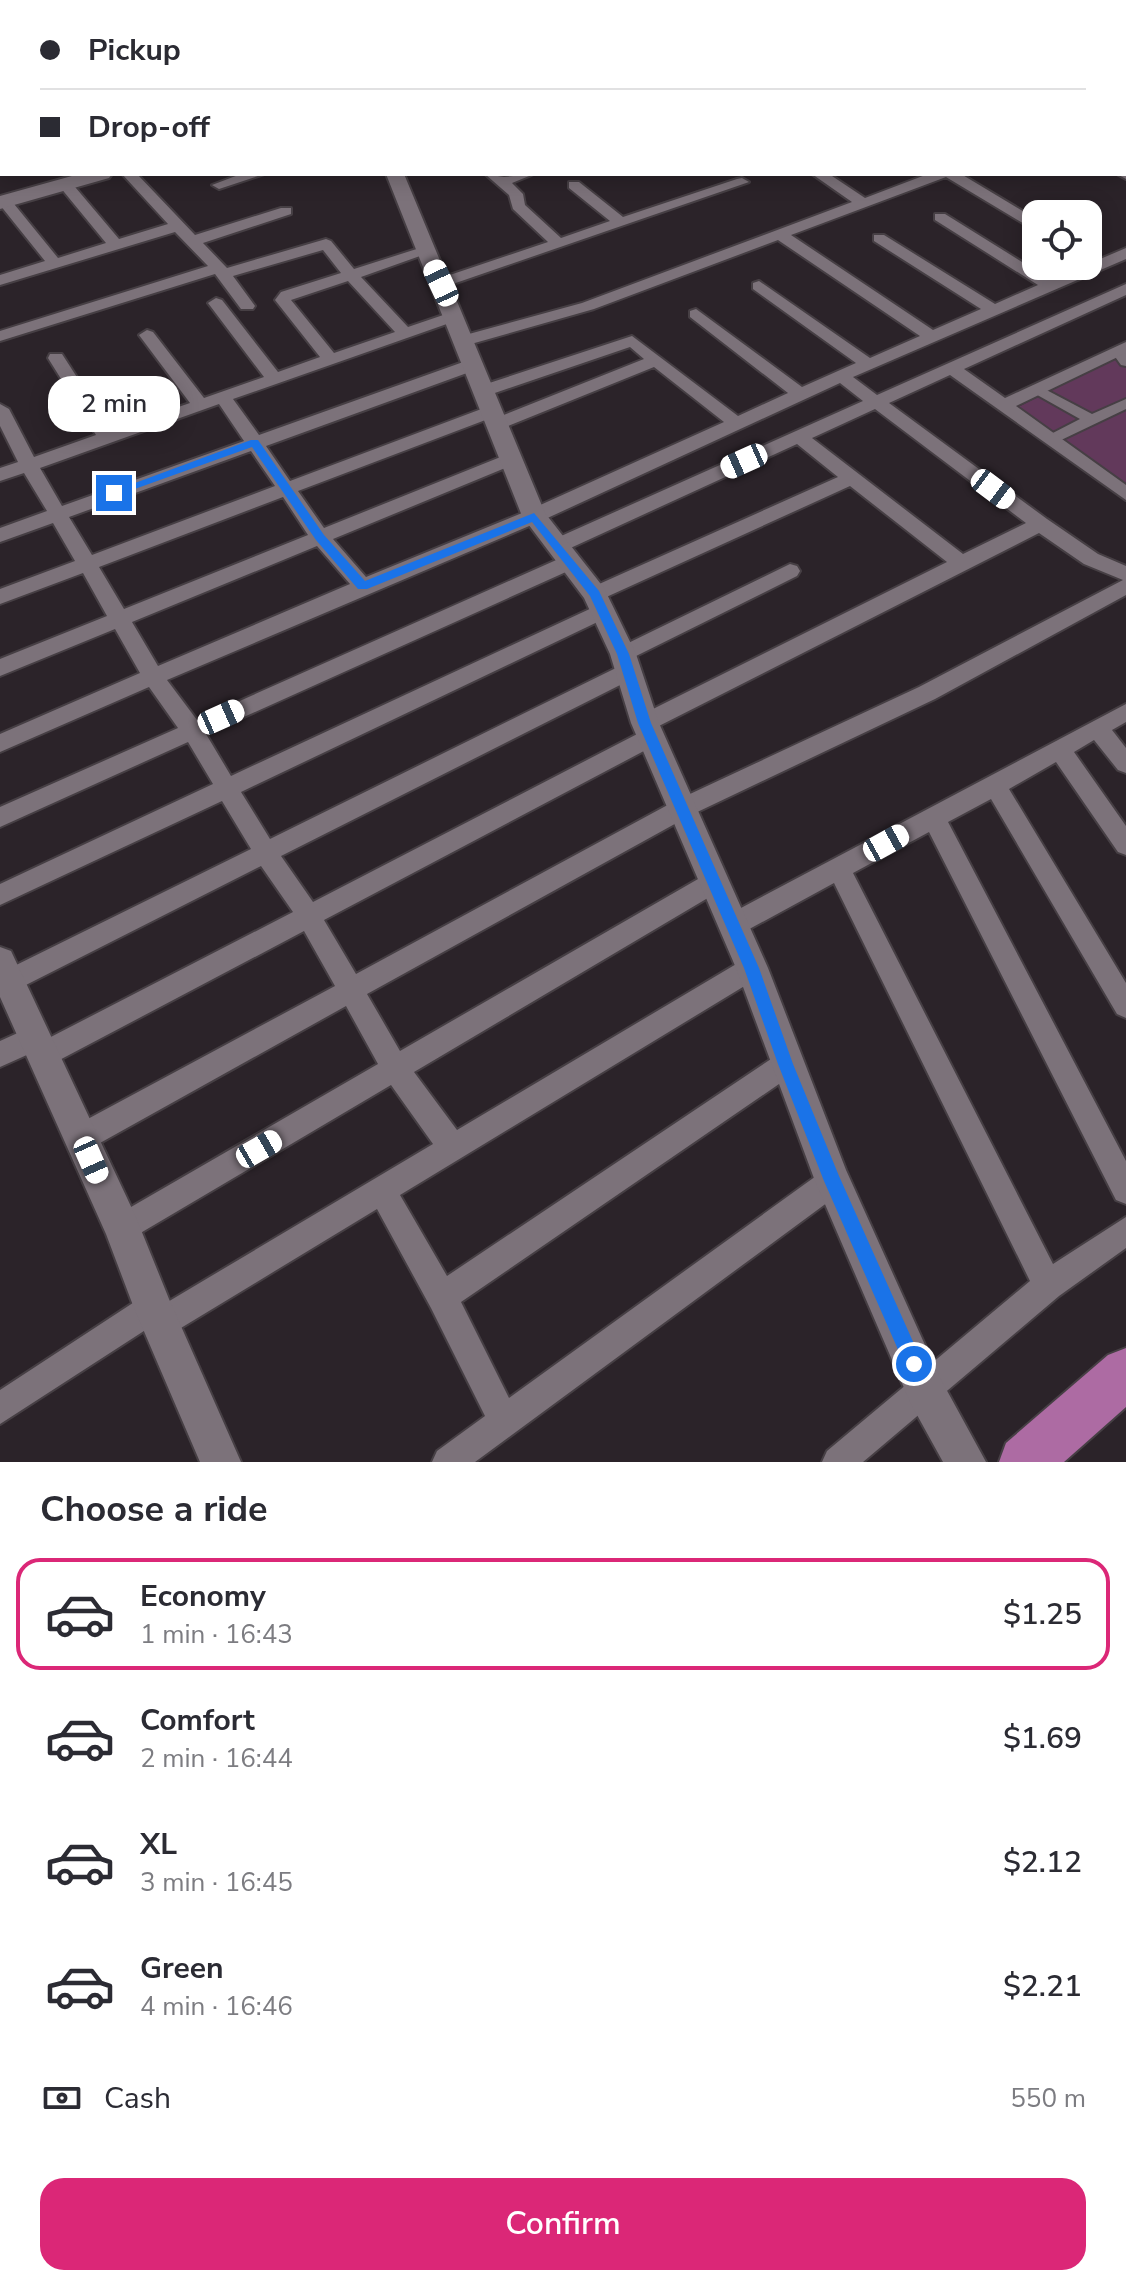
<!DOCTYPE html>
<meta charset="utf-8">
<style>
body{margin:0;font-family:"Nunito Sans",sans-serif;background:#f7f7f7;color:#2b2b33;height:100vh;display:flex;flex-direction:column;font-size:30px;white-space:nowrap}
*{box-sizing:border-box;margin:0}
p{font-size:26px;color:#7c7c81}
.icon{flex:none;width:44px;height:44px;fill:none;stroke:currentColor;stroke-width:2;stroke-linecap:round;stroke-linejoin:round}
.map{position:relative;height:1462px;overflow:hidden}
.sheet{display:flex;flex-direction:column;background:#fff;flex:1}
.sheet>*{flex:none}
.top-card{position:absolute;left:0px;top:0px;width:1126px;height:176px;box-shadow:0 4px 20px #0003;display:grid;align-content:center;height:176px;padding:0 40px;background:#fff}
.tools{position:absolute;left:1022px;top:200px;display:grid;gap:16px}
.tools a{display:grid;place-items:center;width:80px;height:80px;border-radius:16px;background:#fff;box-shadow:0 4px 20px #0003;font-size:40px}
.end{position:absolute;width:36px;height:36px;margin:-18px;border:10px solid #1a73e8;background:#fff;box-shadow:0 0 0 4px #fff}
.from{border-radius:50%}
.bubble{position:absolute;height:56px;border-radius:24px;background:#fff;box-shadow:0 4px 20px #0003;font-size:26px;font-weight:600;line-height:56px;text-align:center}
.car{position:absolute;width:24px;height:48px;margin:-24px -12px;border-radius:10px;box-shadow:0 0 6px 2px #0007;background:linear-gradient(#fff 24%,#345 0 40%,#fff 0 76%,#345 0 86%,#fff 0)}
.top-card b{display:flex;align-items:center;gap:28px;height:76px;font-size:30px}
.top-card b+b{border-top:2px solid #e1e1e2}
.top-card i{width:20px;height:20px;background:#2b2b33}
ul{padding:0;list-style:none}
li{display:flex;align-items:center;gap:24px;height:112px;margin:0 16px 12px;padding:0 24px;border:4px solid transparent;border-radius:24px}
li div{flex:1}
li b{display:block;font-size:30px}
li em{font-style:normal;font-weight:600}
li.selected{border-color:#db2777}
li>.icon{width:72px;height:72px;stroke-width:1.5}
h2{padding:0 40px;font-size:36px;line-height:96px}
.pay{display:flex;align-items:center;gap:20px;height:88px;padding:0 40px;font-size:30px}
.pay p{margin-inline-start:auto}
.button{display:flex;gap:16px;margin-top:auto;padding:16px 40px}
.button a{flex:1;height:92px;border-radius:24px;background:#db2777;color:#fff;font-size:32px;font-weight:600;line-height:92px;text-align:center}
.map>svg:first-child{display:block}
</style>
<div class="map">
<svg width="1126" height="1462" viewBox="0 0 1126 1462">
<rect width="100%" height="100%" fill="#2b2329"/>
<path fill="#62395b" d="M1126,352v134l-108,-79z"/>
<g fill="none" stroke-linecap="round" stroke-linejoin="round">
<defs>
<path id="pedestrian" d="M1118,347l8,2v17l-5,-1 -10,-14z
M1037,385l55,29 34,-15v10l-69,33h-10v-6l33,-17 -48,-27v-6z"/>
<path id="minor" d="M382,0h14l1,2h-14z
M457,0h18l-19,2z
M531,0h14l1,2h-14z
M555,0h19l-20,2z
M653,0h19l-20,2z
M696,0h14l1,2h-14z
M752,0h18l-19,2z
M851,0h18l-19,2z
M874,0h15l1,2h-15z
M952,0h17l-18,2z
M1000,0h15l1,2h-15z
M1052,0h18l-19,2z
M1124,28l2,1v8l-2,-1z
M1124,57l2,1v8l-2,-1z
M1124,89l2,1v8l-2,-1z
M1124,124h2v9h-2z
M1124,170h2v9l-9,-5h7z
M122,174h15l58,61 86,-27h10v6l-88,29 24,25 99,-29 5,2 23,28 72,-23 8,5 -73,26 47,50 47,-16 6,2v6l-228,80 26,36 207,-74h12l2,4 -2,4 -212,77 24,35 194,-73h12l3,4 -3,4 -198,75 26,37 179,-72h12l3,4 -3,4 -182,75 33,38 161,-66 197,-89 -70,-55 -151,61h-12l-3,-4 3,-4 153,-61 -14,-12 -141,48h-12l-3,-4 3,-4 155,-51 106,80 50,-23 -98,-76v-6l6,-2 106,78 54,-24 -103,-74v-6l6,-2 111,77 50,-22 -142,-96 -184,69 -130,37 -8,-5 2,-4 124,-34 270,-101 -40,-28h17l36,24 63,-24h33l75,45v10l-5,-1 -85,-51 -155,58 142,95 48,-21 -107,-68v-6h10l111,69 43,-19 -103,-65v-6h10l106,66 75,-32v11l-273,118 24,18 249,-111v11l-162,74 41,29 121,-56v11l-110,53 110,79v15l-176,-125 -61,28 158,116 51,35 28,12v29l-191,104 -244,116 -324,179 33,57 305,-176 9,-3 9,3 3,7 -3,7 -309,183 43,58 286,-170 9,-3 9,3 4,8 -4,8 -361,219 47,81 330,-221 9,-4 9,4 4,9 -4,9 -334,229 48,96 314,-227 10,-4 10,4 4,10 -4,10 -368,271h-43l5,-11 48,-35 -54,-108 -54,-99 -206,125 -11,4 -11,-4 -2,-5 -147,95v-34l142,-93 11,-4 11,4 2,6 267,-159 -42,-59 -259,153 -10,4 -10,-4 -4,-10 4,-10 266,-154 -32,-58 -255,142 -10,4 -10,-4 -4,-10 4,-10 264,-142 -31,-55 -254,134 -9,3 -9,-3 -3,-11 -29,13v-26l33,-15 9,3 3,11 248,-128 -32,-46 -243,123 -9,3 -9,-3v-16l251,-124 -29,-48 -222,104v-21l213,-100 -25,-42 -188,85v-20l178,-79 -29,-41 -149,65v-18l140,-61 -25,-44 -115,47v-17l107,-43 -24,-43 -83,31v-15l75,-28 -22,-38 -53,19v-14l47,-17 -23,-38 -24,8v-13l18,-6 -18,-36v-22l9,5 25,48 62,-22 -48,-77 2,-4h12l49,76 79,-27 -51,-68 8,-5 6,2 51,66 60,-21 -56,-74 8,-5 6,2 56,72 42,-15 -45,-57 6,-8 60,-19 -18,-23 -90,26 22,30 -2,3h-12l-26,-35 -215,67v-10l208,-65 -33,-34 -175,53v-10l45,-14 -45,-56v-6h10l48,59 48,-15 -46,-56v-6h10l49,58 49,-15zM348,281l47,51 -61,21 -43,-53zM840,383l23,18 -313,140 -3,5 10,7 7,-2 233,-107 41,33 -250,112 -3,5 3,5h14l248,-113 97,76 -310,155 -3,6 3,6 6,2 -330,171 -32,-46 353,-178 4,-6 -4,-6h-14l-350,173 -29,-47 367,-175 3,-5 -3,-5h-14l-363,169 -25,-42 371,-167 3,-5 -3,-5h-14l-366,163 -30,-40 374,-159zM219,404l25,37 -182,65 -22,-38zM875,409l151,114 -63,31 -151,-116zM251,451l24,35 -183,69 -23,-38zM283,497l25,38 -184,74 -25,-42zM1039,533l45,31 39,16 -204,107 -244,114 -319,173 -32,-54 335,-177 3,-6 -3,-6 -6,-2zM317,546l33,38 -192,82 -26,-44z
M241,174h23l-45,15 -7,-4z
M485,174l19,3 30,-3 -22,9 11,11 2,11 36,33 49,-17 -41,-33v-6h10l44,35 114,-38 5,-1 7,4 -302,104h-12v-6l113,-38 -35,-33 -4,-14z
M790,564l7,2 3,5 -3,5 -167,83h-14l-3,-5 3,-5z
M1126,704v18l-14,8 14,18v25l-8,-3 -24,-30 -20,12 52,74v29l-8,-3 -62,-90 -47,27 117,194v35l-9,-4 -126,-215 -43,23 178,339v43l-10,-4 -187,-368 -76,41 200,391 73,-47v31l-67,48 -196,166h-41l5,-11 203,-170 -196,-398 -92,50 -9,3 -9,-3 -3,-8 3,-8z"/>
<path id="tertiary" d="M267,0h17l2,2h-17z
M386,174h18l141,339 59,75 32,66 23,69 109,245 78,202 93,206 47,86h-43l-32,-58 -96,-223 -79,-213 -105,-245 -21,-69 -26,-56 -62,-82z
M0,947l11,4 124,264 34,84 72,163h-41l-66,-154 -28,-74 -106,-237z"/>
<path id="secondary" d="M1124,6h2l-2,11z
M79,174h33l-3,4 -109,31v-13z"/>
<path id="primary" d="M1126,1348v59l-62,55h-65l7,-19 102,-88z"/>
</defs>
<use href="#pedestrian" stroke="#463f44" stroke-width="4"/>
<use href="#minor" stroke="#463f44" stroke-width="4"/>
<use href="#tertiary" stroke="#463f44" stroke-width="4"/>
<use href="#secondary" stroke="#463f44" stroke-width="4"/>
<use href="#primary" stroke="#463f44" stroke-width="4"/>
<use href="#pedestrian" fill="#7c727a" fill-rule="evenodd"/>
<use href="#minor" fill="#7c727a" fill-rule="evenodd"/>
<use href="#tertiary" fill="#7c727a" fill-rule="evenodd"/>
<use href="#secondary" fill="#7c727a" fill-rule="evenodd"/>
<use href="#primary" fill="#ad6ba3" fill-rule="evenodd"/>
</g>
<path fill="#1a73e8" d="M251,440h7l66,95 41,46 169,-68 65,78 30,63 22,69 108,245 34,96 46,112 84,188 -3,6 -6,3 -7,-3 -83,-189 -46,-117 -34,-96 -106,-245 -21,-69 -27,-58 -58,-74 -165,67h-9l-42,-49 -64,-93 -134,48 -10,-2z"/>
</svg>
<div class="tools">
<a><svg class="icon" aria-label="locate" viewBox="0 0 24 24"><circle cx="12" cy="12" r="6"/><path d="M12 2v4M12 18v4M2 12h4M18 12h4"/></svg></a>
</div>
<i class="end from" style="left:914px;top:1364px"></i>
<i class="end" style="left:114px;top:493px"></i>
<div class="bubble" style="left:48px;top:376px;width:132px">2 min</div>
<i class="car" style="left:441px;top:283px;rotate:335deg"></i>
<i class="car" style="left:744px;top:461px;rotate:246deg"></i>
<i class="car" style="left:993px;top:489px;rotate:127deg"></i>
<i class="car" style="left:221px;top:717px;rotate:66deg"></i>
<i class="car" style="left:886px;top:843px;rotate:61deg"></i>
<i class="car" style="left:259px;top:1149px;rotate:60deg"></i>
<i class="car" style="left:91px;top:1160px;rotate:156deg"></i>
<div class="top-card">
<b><i class="from"></i>Pickup</b>
<b><i></i>Drop-off</b>
</div>
</div>
<section class="sheet">
<h2>Choose a ride</h2>
<ul>
<li class="selected"><svg class="icon" aria-label="car" viewBox="0 0 24 24"><path d="M5 17H2v-5l4-1 3-4h7l3 4 3 1v5h-3M9 17h6M6 11h13"/><circle cx="7" cy="17" r="2"/><circle cx="17" cy="17" r="2"/></svg><div><b>Economy</b><p>1 min · 16:43</p></div><em>$1.25</em></li>
<li><svg class="icon" aria-label="car" viewBox="0 0 24 24"><path d="M5 17H2v-5l4-1 3-4h7l3 4 3 1v5h-3M9 17h6M6 11h13"/><circle cx="7" cy="17" r="2"/><circle cx="17" cy="17" r="2"/></svg><div><b>Comfort</b><p>2 min · 16:44</p></div><em>$1.69</em></li>
<li><svg class="icon" aria-label="car" viewBox="0 0 24 24"><path d="M5 17H2v-5l4-1 3-4h7l3 4 3 1v5h-3M9 17h6M6 11h13"/><circle cx="7" cy="17" r="2"/><circle cx="17" cy="17" r="2"/></svg><div><b>XL</b><p>3 min · 16:45</p></div><em>$2.12</em></li>
<li><svg class="icon" aria-label="car" viewBox="0 0 24 24"><path d="M5 17H2v-5l4-1 3-4h7l3 4 3 1v5h-3M9 17h6M6 11h13"/><circle cx="7" cy="17" r="2"/><circle cx="17" cy="17" r="2"/></svg><div><b>Green</b><p>4 min · 16:46</p></div><em>$2.21</em></li>
</ul>
<div class="pay"><svg class="icon" aria-label="cash" viewBox="0 0 24 24"><path d="M3 7h18v10H3z"/><circle cx="12" cy="12" r="2"/></svg>Cash<p>550 m</p></div>
<div class="button"><a>Confirm</a></div>
</section>
